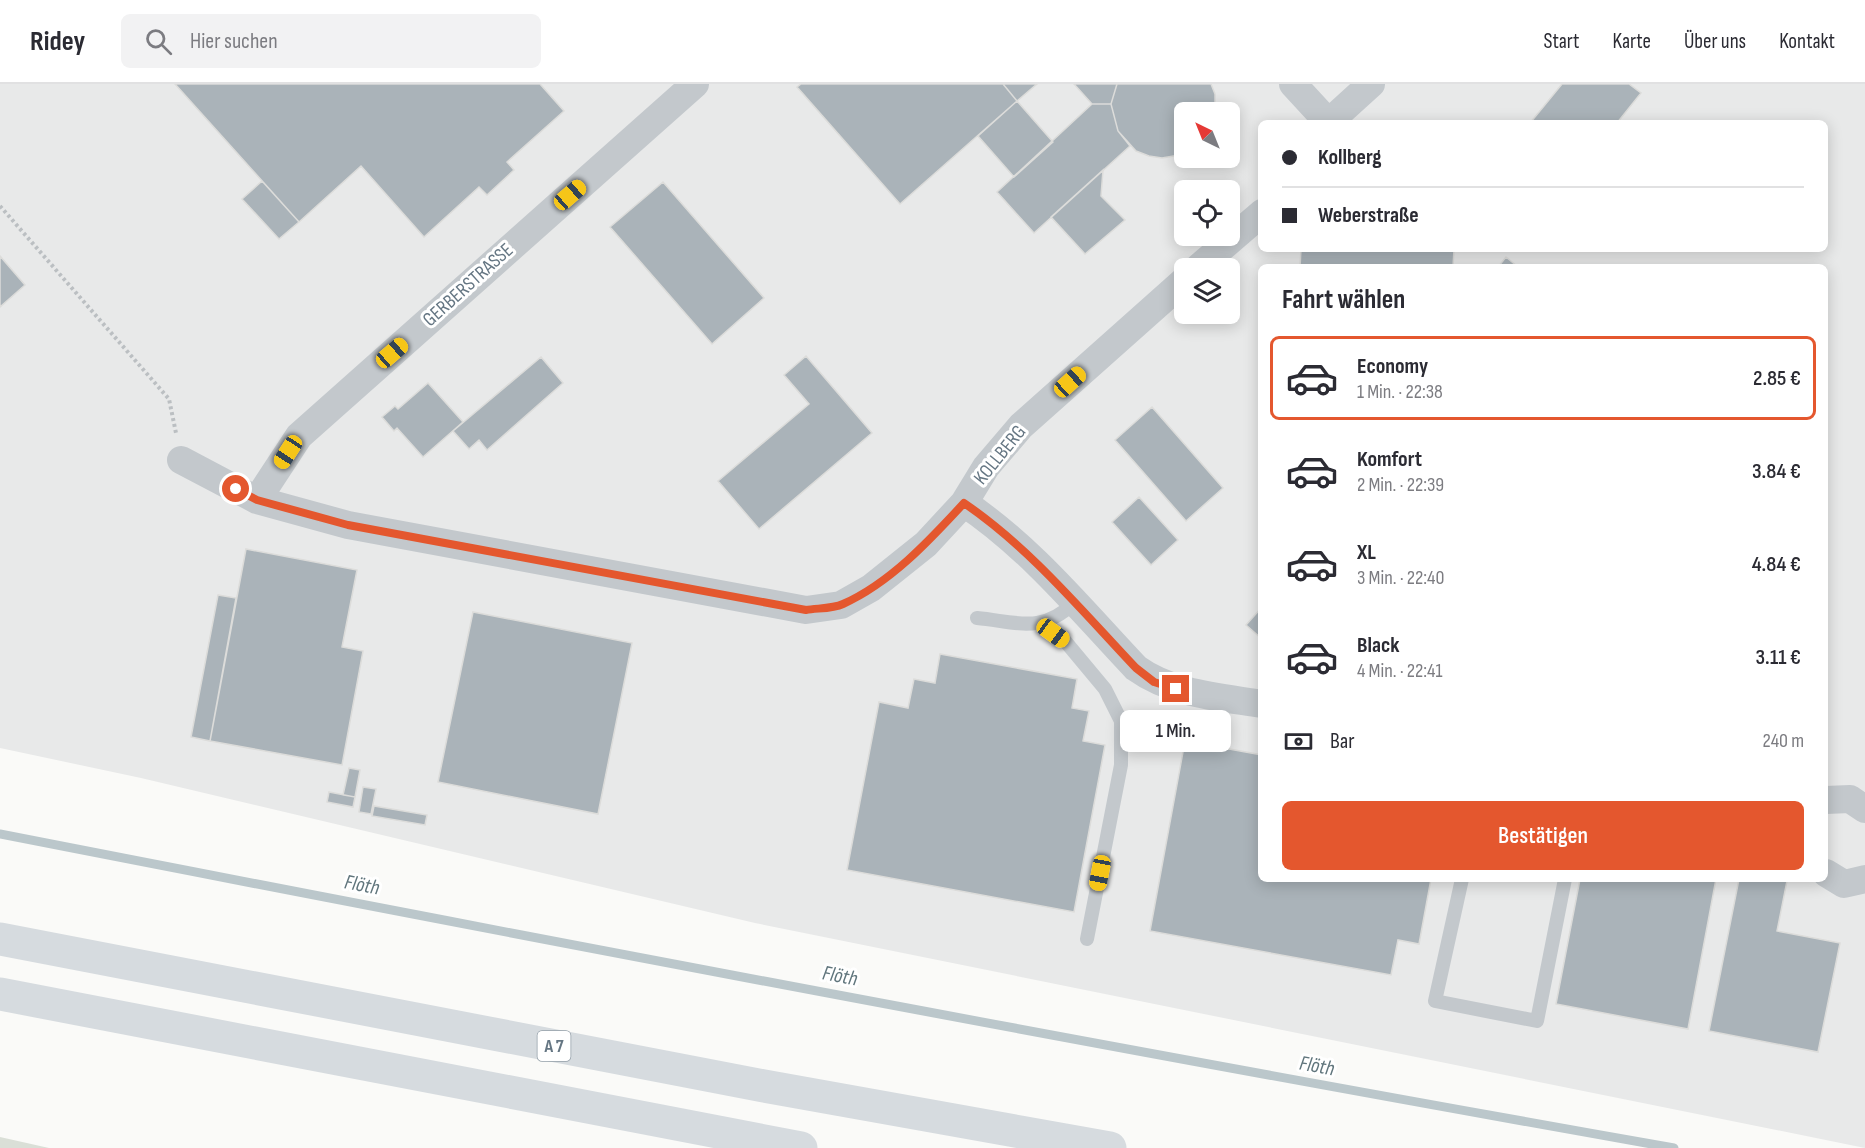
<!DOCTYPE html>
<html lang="de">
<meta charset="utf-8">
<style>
body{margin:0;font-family:"Sofia Sans Condensed",sans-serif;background:#f2f2f3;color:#2b2b33;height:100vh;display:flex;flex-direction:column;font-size:22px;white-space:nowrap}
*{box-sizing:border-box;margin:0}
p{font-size:20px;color:#7c7c81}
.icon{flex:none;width:33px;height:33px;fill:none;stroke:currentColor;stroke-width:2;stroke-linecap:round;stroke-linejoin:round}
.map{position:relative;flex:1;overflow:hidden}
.side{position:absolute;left:1258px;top:180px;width:570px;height:618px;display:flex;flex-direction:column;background:#fff;border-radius:9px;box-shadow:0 3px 15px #0003}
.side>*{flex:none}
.top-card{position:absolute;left:1258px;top:36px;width:570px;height:132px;border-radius:9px;box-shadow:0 3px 15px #0003;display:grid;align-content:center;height:132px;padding:0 24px;background:#fff}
.needle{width:39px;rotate:317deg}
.fabs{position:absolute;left:1174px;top:18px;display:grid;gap:12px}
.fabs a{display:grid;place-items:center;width:66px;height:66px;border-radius:9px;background:#fff;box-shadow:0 3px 15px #0003;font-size:30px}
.end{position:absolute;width:27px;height:27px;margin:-14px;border:8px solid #e4572e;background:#fff;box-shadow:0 0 0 3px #fff}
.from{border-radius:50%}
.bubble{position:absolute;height:42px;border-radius:9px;background:#fff;box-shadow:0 3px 15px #0003;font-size:20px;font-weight:600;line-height:42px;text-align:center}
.car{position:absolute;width:18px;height:36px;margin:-18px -9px;border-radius:8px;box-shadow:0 0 4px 2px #0007;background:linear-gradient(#f5c518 24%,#345 0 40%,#f5c518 0 76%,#345 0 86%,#f5c518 0)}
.top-card b{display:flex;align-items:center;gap:21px;height:57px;font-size:22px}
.top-card b+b{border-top:2px solid #e1e1e2}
.top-card i{width:15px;height:15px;background:#2b2b33}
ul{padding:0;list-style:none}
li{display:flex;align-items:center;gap:18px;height:84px;margin:0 12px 9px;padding:0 12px;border:3px solid transparent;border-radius:9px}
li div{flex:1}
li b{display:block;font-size:22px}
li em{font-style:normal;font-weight:600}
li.selected{border-color:#e4572e}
li>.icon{width:54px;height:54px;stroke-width:1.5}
h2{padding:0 24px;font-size:27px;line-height:72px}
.pay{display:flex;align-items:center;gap:15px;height:66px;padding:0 24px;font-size:22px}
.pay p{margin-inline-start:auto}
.action{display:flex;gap:12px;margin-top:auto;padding:12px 24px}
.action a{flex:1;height:69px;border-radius:9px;background:#e4572e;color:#fff;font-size:24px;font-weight:600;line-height:69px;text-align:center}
header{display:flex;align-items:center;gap:36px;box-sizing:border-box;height:84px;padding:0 30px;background:#fff;border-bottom:2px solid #e1e1e2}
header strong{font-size:28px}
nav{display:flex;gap:33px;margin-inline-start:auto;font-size:21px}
.search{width:420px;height:54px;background:#f2f2f3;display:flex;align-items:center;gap:15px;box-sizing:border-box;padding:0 21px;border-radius:9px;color:#7c7c81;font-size:22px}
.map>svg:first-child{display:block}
</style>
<header>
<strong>Ridey</strong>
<div class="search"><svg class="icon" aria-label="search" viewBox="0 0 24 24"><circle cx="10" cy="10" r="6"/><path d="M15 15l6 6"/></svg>Hier suchen</div>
<nav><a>Start</a><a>Karte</a><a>Über uns</a><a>Kontakt</a></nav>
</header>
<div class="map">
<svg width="1865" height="1064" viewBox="0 0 1865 1064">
<rect width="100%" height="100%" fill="#fafaf8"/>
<path fill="#e8e9e9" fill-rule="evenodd" d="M0,0h1865v1064l-1110,-225 -614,-145 -141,-30zM1185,28h45v46h-45zM1262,39h564v126h-564zM1185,106h45v46h-45zM1262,183h564v612h-564zM1185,184h45v46h-45z"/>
<path fill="#dadfd7" d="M0,1053l49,11h-49z"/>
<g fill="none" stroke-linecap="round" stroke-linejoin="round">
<path stroke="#bbc7cb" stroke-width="9" d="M0,750c557,109 1115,215 1674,314"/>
</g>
<path fill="#aab3b9" stroke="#dcdcda" stroke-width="1.5" d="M175,0h365l24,27 -57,51 7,8 -27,25 -8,-8 -55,50 -63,-71 -62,56z
M801,0h202l14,17 -117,103 -103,-117z
M1003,0h34l-20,17z
M1074,0h43l-6,20h-19z
M1117,0h94l4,10v18h-30v42l-23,4 -13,-2 -13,-5 -18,-20 -7,-27z
M1562,0h67l12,9 -24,30h-87z
M1017,17l36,41 -39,35 -36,-41z
M1092,20h19l7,27 12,15 -96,87 -37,-41z
M1103,86l-2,26 24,24 -40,34 -34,-37z
M262,97l37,41 -20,17 -37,-40z
M663,98l101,116 -52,46 -102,-117z
M1301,165h153l-1,18h-153z
M0,172l25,29 -25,22z
M1506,173l12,10h-20z
M806,272l66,77 -113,96 -41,-48 91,-77 -25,-29z
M541,273l22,26 -76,67 -8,-10 -10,9 -16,-18z
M428,299l35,39 -40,35 -26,-29 -3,3 -12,-14 13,-11 3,3z
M1152,323l71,81 -37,33 -71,-81z
M1139,413l39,43 -27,25 -39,-43z
M246,465l111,21 -15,77 21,4 -21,114 -132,-24z
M218,511l18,3 -26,143 -19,-4z
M1262,523v32l-16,-14z
M473,528l159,31 -34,171 -160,-32z
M940,570l137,25 -5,29 17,3 -6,30 22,4 -31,167 -227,-42 32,-168 29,6 6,-29 21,4z
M1185,657l77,14v124h169l-12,65 -21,-4 -7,35 -241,-44z
M349,684l11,2 -5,27 -12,-2z
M363,703l13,2 -5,25 -12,-2z
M329,708l26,5 -2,10 -26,-5z
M374,722l53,9 -2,10 -53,-9z
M1580,795h136l-28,150 -132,-25z
M1739,795l48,2 -10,50 63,12 -22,109 -109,-21z"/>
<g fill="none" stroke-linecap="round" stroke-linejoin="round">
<path stroke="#bbbfc2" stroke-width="4" stroke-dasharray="3 3" stroke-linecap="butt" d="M0,122l169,193 7,34"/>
<path stroke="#c3c8cc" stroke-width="14" d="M977,534c41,4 64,16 97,-15
M1041,540l24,17 40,48 16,32v44l-34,174
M1462,795l-27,122 102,20 28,-142"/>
<path stroke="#c3c8cc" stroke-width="28" d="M1293,0l35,38
M1328,39l43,-39
M1198,184l64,-55
M181,376l76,40 91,25 458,85 35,-5 30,-17 55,-44 38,-41 22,-36 35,-41 164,-146
M257,416l42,-64 396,-352
M964,419c66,44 118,108 172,165 36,26 83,29 126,36
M1826,716l24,-1 15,10
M1826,789l18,11 21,-5"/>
<path stroke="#d6dbdf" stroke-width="33" d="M0,855l764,147 346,62
M0,910l801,154"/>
</g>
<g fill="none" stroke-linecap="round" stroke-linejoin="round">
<path stroke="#e4572e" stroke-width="8" d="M236,405l21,11 91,25 458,85c11,-2 26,-1 37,-6 47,-21 86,-63 121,-101 66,45 118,108 172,165l18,14 22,7"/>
</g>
<g text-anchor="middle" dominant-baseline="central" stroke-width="6" stroke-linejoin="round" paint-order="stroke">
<rect fill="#fff" stroke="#939fa8" stroke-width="1.5" x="537.5" y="947" width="33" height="30" rx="4.5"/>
<g font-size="18" font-weight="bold" fill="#657683">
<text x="554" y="962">A 7</text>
</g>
<g font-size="20" fill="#657683" stroke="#fff">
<text transform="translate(468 201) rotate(-42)">GERBERSTRASSE</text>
<text transform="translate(1000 371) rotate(-51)">KOLLBERG</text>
</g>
<g font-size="21" font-style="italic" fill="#60757c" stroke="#fff">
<text transform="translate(362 801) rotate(11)">Flöth</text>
<text transform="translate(840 892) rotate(11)">Flöth</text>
<text transform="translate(1317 982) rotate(10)">Flöth</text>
</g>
</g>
</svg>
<div class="fabs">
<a><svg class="needle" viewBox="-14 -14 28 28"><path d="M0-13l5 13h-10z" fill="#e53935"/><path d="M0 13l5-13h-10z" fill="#7c7c81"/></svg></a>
<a><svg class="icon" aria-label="locate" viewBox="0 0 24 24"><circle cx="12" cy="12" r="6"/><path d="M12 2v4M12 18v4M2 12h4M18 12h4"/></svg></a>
<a><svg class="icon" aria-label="layers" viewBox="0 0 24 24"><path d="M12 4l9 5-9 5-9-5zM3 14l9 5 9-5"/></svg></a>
</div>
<i class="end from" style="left:236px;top:405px"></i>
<i class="end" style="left:1176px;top:605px"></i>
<div class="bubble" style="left:1120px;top:626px;width:111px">1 Min.</div>
<i class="car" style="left:570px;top:111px;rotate:49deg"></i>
<i class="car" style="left:392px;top:269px;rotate:49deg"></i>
<i class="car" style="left:1070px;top:298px;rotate:48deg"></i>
<i class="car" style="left:288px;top:368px;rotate:213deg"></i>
<i class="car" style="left:1053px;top:549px;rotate:126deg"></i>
<i class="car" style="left:1100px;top:789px;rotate:191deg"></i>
<div class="top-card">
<b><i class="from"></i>Kollberg</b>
<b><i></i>Weberstraße</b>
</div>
<section class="side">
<h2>Fahrt wählen</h2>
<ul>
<li class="selected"><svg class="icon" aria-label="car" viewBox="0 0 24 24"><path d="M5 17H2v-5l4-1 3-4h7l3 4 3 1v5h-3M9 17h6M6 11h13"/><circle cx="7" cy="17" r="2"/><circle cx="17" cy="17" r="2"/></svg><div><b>Economy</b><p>1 Min. · 22:38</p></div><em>2.85 €</em></li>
<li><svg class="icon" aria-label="car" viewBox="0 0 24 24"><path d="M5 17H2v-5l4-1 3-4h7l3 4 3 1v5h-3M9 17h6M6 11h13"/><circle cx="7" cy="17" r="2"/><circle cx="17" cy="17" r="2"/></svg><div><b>Komfort</b><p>2 Min. · 22:39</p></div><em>3.84 €</em></li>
<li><svg class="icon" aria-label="car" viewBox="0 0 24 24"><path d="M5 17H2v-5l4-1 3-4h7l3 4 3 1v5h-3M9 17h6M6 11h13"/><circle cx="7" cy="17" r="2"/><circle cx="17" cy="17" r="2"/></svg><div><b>XL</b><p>3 Min. · 22:40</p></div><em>4.84 €</em></li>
<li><svg class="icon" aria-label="car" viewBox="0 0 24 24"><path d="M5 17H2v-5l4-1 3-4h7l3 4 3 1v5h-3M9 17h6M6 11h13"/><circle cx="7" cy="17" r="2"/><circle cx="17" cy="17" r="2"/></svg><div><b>Black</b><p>4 Min. · 22:41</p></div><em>3.11 €</em></li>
</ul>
<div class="pay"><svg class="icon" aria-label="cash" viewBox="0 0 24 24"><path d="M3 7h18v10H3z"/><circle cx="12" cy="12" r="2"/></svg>Bar<p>240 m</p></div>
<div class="action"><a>Bestätigen</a></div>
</section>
</div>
